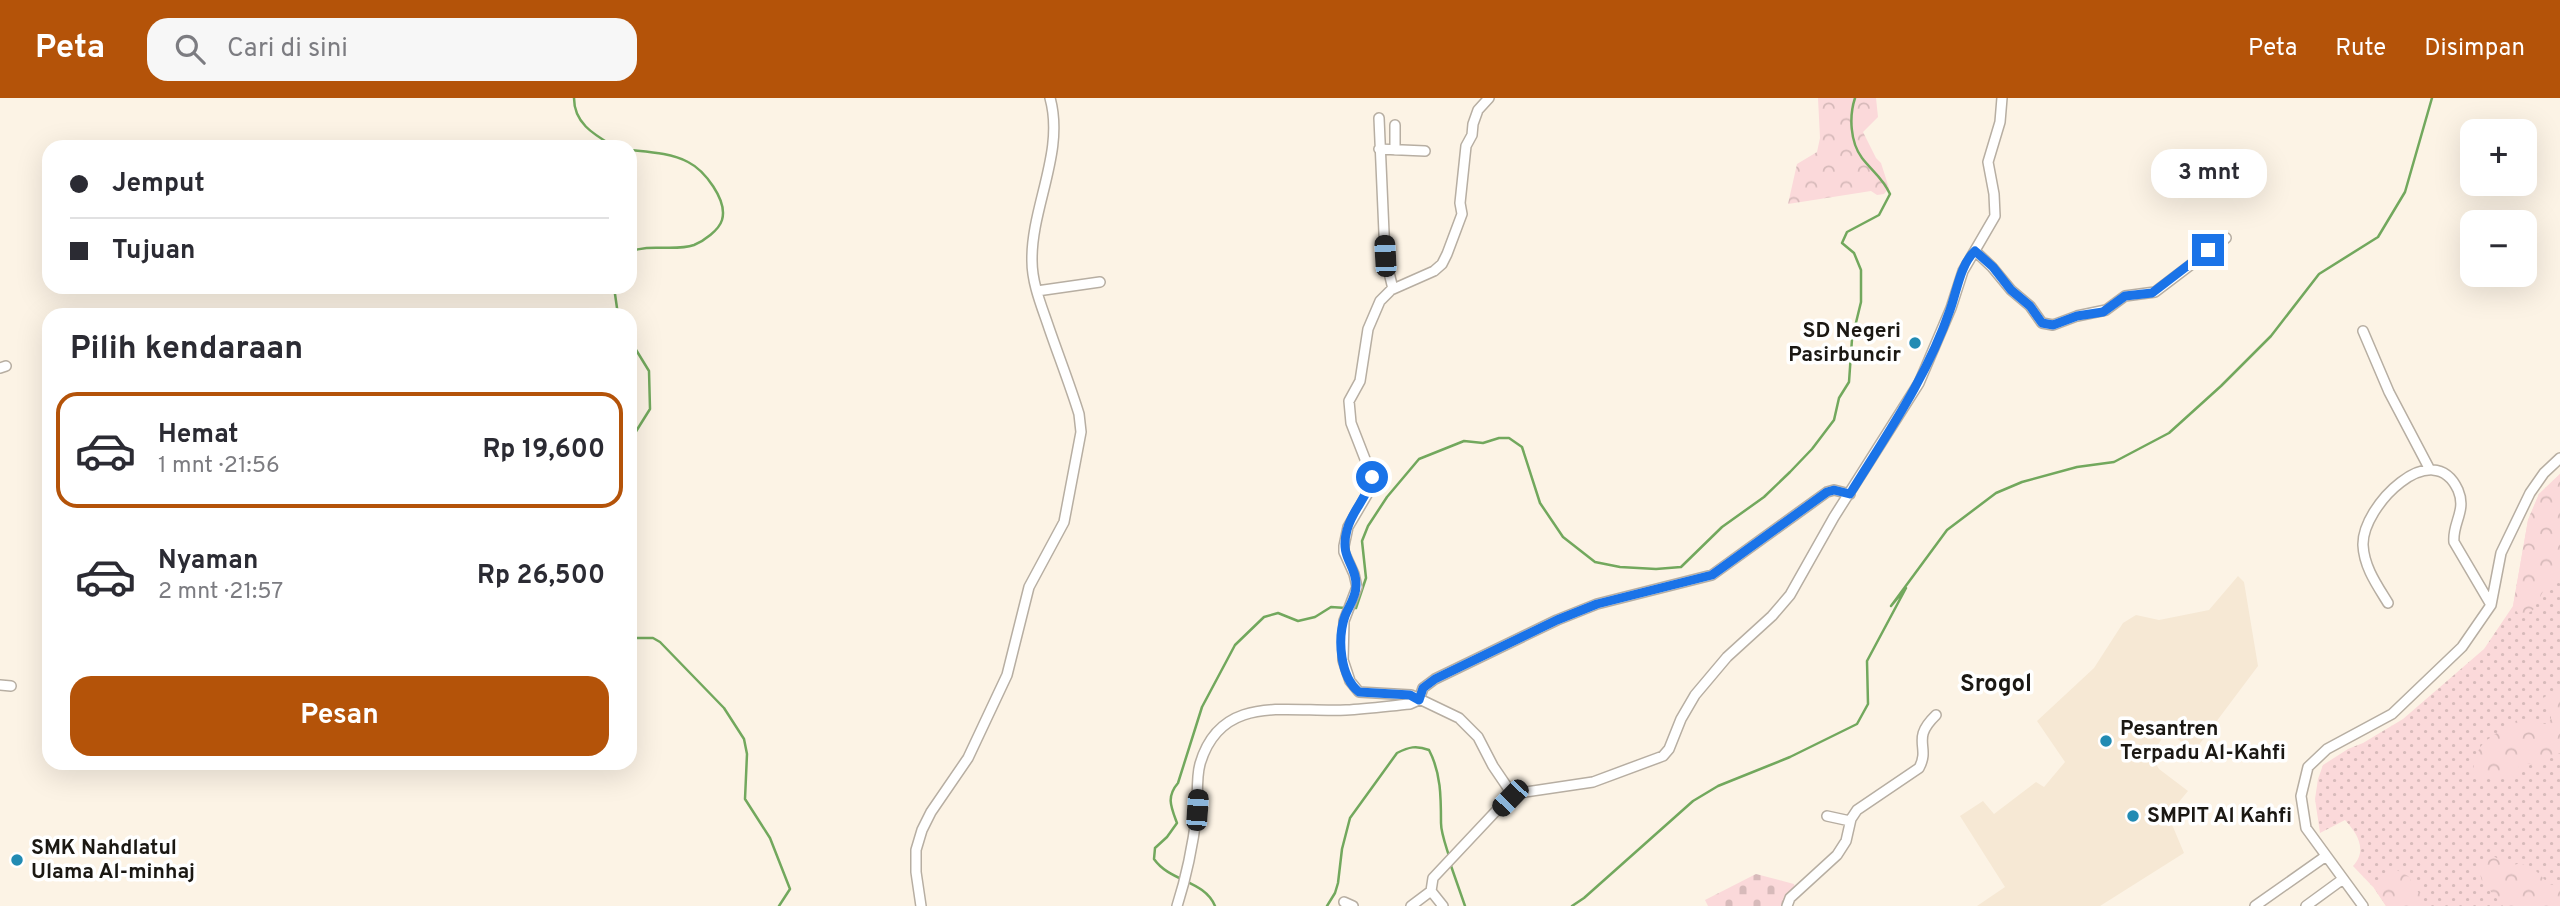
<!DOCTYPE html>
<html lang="id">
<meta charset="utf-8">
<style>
body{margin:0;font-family:Overpass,sans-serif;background:#f7f7f7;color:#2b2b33;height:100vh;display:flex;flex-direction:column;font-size:26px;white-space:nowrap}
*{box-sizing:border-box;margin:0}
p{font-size:23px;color:#7c7c81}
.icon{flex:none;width:38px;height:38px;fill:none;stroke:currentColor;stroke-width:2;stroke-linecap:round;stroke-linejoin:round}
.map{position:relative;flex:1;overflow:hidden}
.details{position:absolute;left:42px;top:210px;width:595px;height:462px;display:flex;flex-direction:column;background:#fff;border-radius:21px;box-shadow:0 7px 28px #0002}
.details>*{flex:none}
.top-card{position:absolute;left:42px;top:42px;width:595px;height:154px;border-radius:21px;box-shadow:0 7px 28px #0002;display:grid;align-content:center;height:154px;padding:0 28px;background:#fff}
.tools{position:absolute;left:2460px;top:21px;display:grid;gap:14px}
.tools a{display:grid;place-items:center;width:77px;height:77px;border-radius:14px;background:#fff;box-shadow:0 7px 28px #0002;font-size:35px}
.end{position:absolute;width:32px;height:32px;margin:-16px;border:9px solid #1a73e8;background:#fff;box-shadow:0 0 0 4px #fff}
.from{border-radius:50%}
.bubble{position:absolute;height:49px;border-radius:21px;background:#fff;box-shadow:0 7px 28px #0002;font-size:23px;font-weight:700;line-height:49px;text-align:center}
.car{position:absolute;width:21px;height:42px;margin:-21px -10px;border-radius:9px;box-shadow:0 0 5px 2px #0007;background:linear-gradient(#222 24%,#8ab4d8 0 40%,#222 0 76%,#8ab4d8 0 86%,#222 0)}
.top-card b{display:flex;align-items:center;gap:24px;height:66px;font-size:26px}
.top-card b+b{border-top:2px solid #e1e1e2}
.top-card i{width:18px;height:18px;background:#2b2b33}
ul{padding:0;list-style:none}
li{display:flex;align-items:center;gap:21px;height:116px;margin:0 14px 10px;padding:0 14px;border:4px solid transparent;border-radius:21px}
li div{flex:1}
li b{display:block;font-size:26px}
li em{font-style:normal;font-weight:700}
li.current{border-color:#b45309}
li>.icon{width:63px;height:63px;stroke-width:1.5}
h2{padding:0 28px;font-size:32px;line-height:84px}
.cta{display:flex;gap:14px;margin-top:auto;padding:14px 28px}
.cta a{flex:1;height:80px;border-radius:21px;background:#b45309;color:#fff;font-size:28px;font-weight:700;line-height:80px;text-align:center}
header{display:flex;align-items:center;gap:42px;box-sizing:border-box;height:98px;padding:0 35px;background:#b45309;color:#fff}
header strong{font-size:33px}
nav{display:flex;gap:38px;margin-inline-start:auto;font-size:24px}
.search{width:490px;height:63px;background:#f7f7f7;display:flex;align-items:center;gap:18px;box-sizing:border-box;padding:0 24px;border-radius:21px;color:#7c7c81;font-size:26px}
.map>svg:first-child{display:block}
</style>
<header>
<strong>Peta</strong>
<div class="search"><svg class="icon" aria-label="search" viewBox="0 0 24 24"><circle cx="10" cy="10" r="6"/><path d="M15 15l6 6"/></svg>Cari di sini</div>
<nav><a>Peta</a><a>Rute</a><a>Disimpan</a></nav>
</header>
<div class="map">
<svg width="2560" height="808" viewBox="0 0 2560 808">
<defs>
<pattern id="grass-dots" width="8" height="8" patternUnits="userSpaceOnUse" patternTransform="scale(1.75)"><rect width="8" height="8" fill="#fbd9da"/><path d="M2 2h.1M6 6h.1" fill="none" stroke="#d7baba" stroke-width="1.8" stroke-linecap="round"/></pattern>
<pattern id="forest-crowns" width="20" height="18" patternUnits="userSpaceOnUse" patternTransform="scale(1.75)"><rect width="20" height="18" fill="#fbd9da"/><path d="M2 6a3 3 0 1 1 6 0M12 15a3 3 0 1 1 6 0" fill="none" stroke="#d7baba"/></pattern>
<pattern id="cemetery-stones" width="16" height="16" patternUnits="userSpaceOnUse" patternTransform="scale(1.75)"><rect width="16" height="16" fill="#fbd9da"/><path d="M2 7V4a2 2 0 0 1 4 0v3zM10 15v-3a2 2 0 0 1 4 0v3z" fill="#d7baba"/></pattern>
</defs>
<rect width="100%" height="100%" fill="#fcf3e5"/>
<path fill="#f6e8d4" d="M2238,478l6,6 14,84 -63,84 -29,-18 -15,24 8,13 29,22 -20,24 16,38 -84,53h-123l28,-19 -45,-71 23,-15 11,13 42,-32 8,5 21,-25 -28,-41 57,-53 29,-45 13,-8 23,5 50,-10z"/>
<path fill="url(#grass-dots)" d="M2560,376v432h-174l-12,-18 -21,-22c15,-16 4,-33 -8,-46l-25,13 -5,-34 3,-20 5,-14 25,-16 15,-6 40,-24 81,-70 29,-43 15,-86 11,-26z"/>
<path fill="url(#forest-crowns)" d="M1818,0h58l2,19 -15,15 13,26 5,5 8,25 -5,6 -7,1 -6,-4 -83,13 9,-40 20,-12 3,-14z
M2560,376v101l-14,11 -13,24 -12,8 -8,-12 15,-86 11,-26z
M2553,593h7v62l-25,12 -15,-3 -2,7 -10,9c-14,1 -24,3 -35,-7 3,-29 16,-33 37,-46 6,-4 3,-4 10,-5 9,-2 17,4 27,4l4,-5v-8l-9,-12z
M2487,757c14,1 19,14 33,8l14,6 15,15 11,3v19h-57l-21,-25 -4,-14z
M2395,771l13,7 19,30h-41l-12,-18 14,-16z"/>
<path fill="url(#cemetery-stones)" d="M1756,776l38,10 1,4 -10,18h-77l-3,-6z"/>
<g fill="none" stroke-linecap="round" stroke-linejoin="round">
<path stroke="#72a85d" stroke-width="2.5" d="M574,0c0,26 21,37 41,49
M630,52c19,2 41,3 58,12 16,8 40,38 34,58 -3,10 -18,21 -28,25 -20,7 -44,-2 -64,7
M614,189l4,28
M630,242l19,31 1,38 -20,32
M1352,510h4l10,-30 -4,-37 6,-15 19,-29 32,-38 45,-18 19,2 16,-5h10l13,9 18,56 23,34 32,25 25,5 36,2 25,-2 41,-40 42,-30 26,-25 22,-23 22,-29 5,-22 10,-16 3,-43 9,-37v-32l-7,-17 -12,-10 5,-11 32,-17 11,-21c-7,-16 -18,-23 -28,-36 -12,-16 -13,-42 -7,-60
M630,540h23l7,4 64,66 20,31 3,15 -2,45 25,39 20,51 -11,17
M1450,765l15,43
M1215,808c-11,-26 -45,-24 -61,-47l1,-11 12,-11 10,-14c-6,-16 -11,-26 1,-40l24,-76 33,-62 29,-28 14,-4 20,8 17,-4 16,-10 15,1
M1327,808l8,-13 3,-10 4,-34 8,-31 47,-65c12,-6 19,-8 32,-3 12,23 12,47 12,73 0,10 5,23 8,33
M1572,808l12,-8 109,-97 25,-15 72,-29 67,-33 11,-20 -1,-43 39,-73 -15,18 56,-76 49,-37 26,-11 55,-15 37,-5 55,-29 52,-47 50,-50 48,-62 59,-37 27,-45 27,-94"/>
<defs>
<path id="minor" d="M1379,20l6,138 8,33
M1395,27v25
M1379,51l46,2
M1975,153l17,16 19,23 19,16 12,17 11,2 24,-9 29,-6 19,-14 30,-4 71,-54
M1037,193l63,-9
M2363,233l26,61 40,76
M0,270l6,-2
M2388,505c-11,-18 -24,-36 -25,-58 -1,-39 70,-110 95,-55 9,21 -6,33 -4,52l37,63
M0,587l11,1
M1512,696l81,-12 70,-26 6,-7 12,-30 14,-24 32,-38 45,-41 18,-21 44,-78 85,-134 32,-75 12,-37 32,-55 -1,-22 -6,-32 12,-40 2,-24
M1827,718l23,5
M1344,804l9,4
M921,808l-5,-34v-22l6,-20 9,-18 37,-54 39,-83 22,-88 35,-65 17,-90 -2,-18c-9,-29 -20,-57 -30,-86 -7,-21 -17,-44 -17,-67 -1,-54 33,-109 18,-163
M1177,808c10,-31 16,-62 20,-94 1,-16 -1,-34 3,-48 21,-72 89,-51 146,-54 21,-1 43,-4 64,-6l9,-4 4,-12 12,-9 122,-59 40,-16 115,-29 115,-83 7,-2 16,4
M1411,808l20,-15
M1443,808l-12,-15 2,-13 79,-84 -19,-28 -15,-29 -19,-19 -48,-23 -52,-3 -9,-11 -7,-21 1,-39 13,-34 -3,-13 -10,-22v-6l4,-19 20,-34 4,-16 -21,-54 -2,-22 11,-20 8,-52 12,-28 11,-11 43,-19 8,-7 5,-10 15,-40 -2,-11 6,-57 6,-11 1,-11 5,-14 11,-12
M1787,808l3,-8 47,-43 9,-14 5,-22 6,-9 62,-42c12,-22 -9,-28 17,-53
M2255,808l71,-50
M2306,808l37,-27
M2363,808l-57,-78 -5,-32 7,-29 19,-18 65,-35 70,-67 29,-42 10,-52 29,-60 14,-20 16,-15"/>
</defs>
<use href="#minor" stroke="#b7aea2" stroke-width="12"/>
<use href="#minor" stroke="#fff" stroke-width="9"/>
</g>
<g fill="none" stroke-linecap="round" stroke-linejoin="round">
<path stroke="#1a73e8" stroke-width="9" d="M1372,379c-4,20 -20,33 -25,53 -8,29 10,34 9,56 0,11 -7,20 -11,30 -8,23 -5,61 14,76l51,3 9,5 4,-12 12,-9 122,-59 40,-16 115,-29 115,-83 7,-2 16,4c37,-60 77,-117 100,-184 7,-19 10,-45 25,-59l18,16 18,23 19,16 12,17 11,2 24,-9 26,-4 22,-16 27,-3 56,-43"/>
</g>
<g fill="#228bb3" stroke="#fff" stroke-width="2.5">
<circle cx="1915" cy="245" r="7"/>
<circle cx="2106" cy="643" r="7"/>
<circle cx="2133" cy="718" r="7"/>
<circle cx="17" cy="762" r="7"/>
</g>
<g text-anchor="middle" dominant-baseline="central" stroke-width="7" stroke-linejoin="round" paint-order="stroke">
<g font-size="21" font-weight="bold" fill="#1b1813" stroke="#fff" text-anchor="start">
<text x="1901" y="233" text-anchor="end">SD Negeri<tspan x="1901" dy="24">Pasirbuncir</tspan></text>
<text x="2120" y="631">Pesantren<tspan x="2120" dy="24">Terpadu Al-Kahfi</tspan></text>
<text x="2147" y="718">SMPIT Al Kahfi</text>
<text x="31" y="750">SMK Nahdlatul<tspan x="31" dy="24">Ulama Al-minhaj</tspan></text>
</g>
<g font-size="24" font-weight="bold" fill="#1b1813" stroke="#fff">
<text x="1996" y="587">Srogol</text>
</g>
</g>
</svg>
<div class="tools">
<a>+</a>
<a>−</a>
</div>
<i class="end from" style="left:1372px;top:379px"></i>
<i class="end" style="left:2208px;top:152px"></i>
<div class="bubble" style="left:2151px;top:51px;width:116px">3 mnt</div>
<i class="car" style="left:1385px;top:158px;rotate:357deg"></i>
<i class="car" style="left:1510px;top:700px;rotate:224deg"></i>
<i class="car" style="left:1197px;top:712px;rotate:4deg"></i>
<div class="top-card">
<b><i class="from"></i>Jemput</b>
<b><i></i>Tujuan</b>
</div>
<section class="details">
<h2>Pilih kendaraan</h2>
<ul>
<li class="current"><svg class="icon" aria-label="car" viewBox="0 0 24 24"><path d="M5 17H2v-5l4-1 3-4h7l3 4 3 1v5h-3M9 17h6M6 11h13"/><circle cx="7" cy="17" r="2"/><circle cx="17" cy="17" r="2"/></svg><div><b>Hemat</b><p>1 mnt · 21:56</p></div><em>Rp 19,600</em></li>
<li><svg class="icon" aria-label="car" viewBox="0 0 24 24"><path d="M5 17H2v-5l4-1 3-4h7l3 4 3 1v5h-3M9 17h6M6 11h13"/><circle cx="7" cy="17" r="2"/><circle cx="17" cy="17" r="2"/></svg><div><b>Nyaman</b><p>2 mnt · 21:57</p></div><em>Rp 26,500</em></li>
</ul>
<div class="cta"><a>Pesan</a></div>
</section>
</div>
